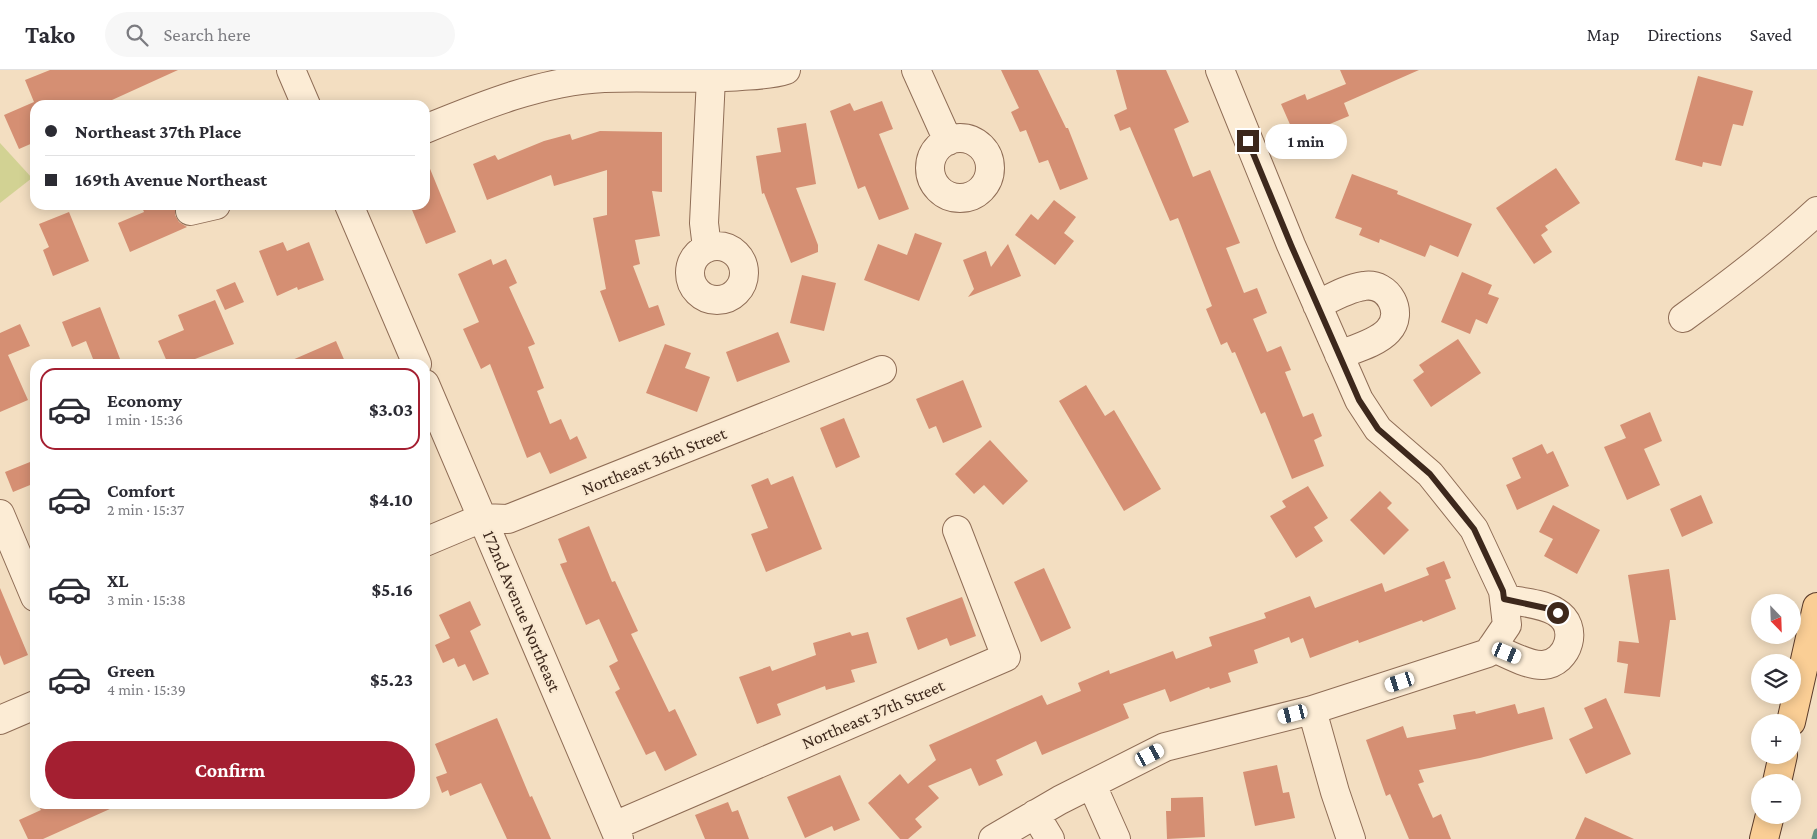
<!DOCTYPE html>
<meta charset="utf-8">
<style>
body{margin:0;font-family:"Crimson Pro",serif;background:#f7f7f7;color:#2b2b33;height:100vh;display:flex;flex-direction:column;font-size:19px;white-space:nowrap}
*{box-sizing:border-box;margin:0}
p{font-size:16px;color:#7c7c81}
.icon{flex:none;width:28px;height:28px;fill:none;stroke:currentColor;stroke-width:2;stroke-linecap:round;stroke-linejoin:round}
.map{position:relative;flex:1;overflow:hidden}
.drawer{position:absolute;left:30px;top:289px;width:400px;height:450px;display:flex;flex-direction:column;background:#fff;border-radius:15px;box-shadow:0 2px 12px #0003}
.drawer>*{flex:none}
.guide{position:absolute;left:30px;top:30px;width:400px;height:110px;border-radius:15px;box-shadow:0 2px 12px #0003;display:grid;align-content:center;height:110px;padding:0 15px;background:#fff}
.needle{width:32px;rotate:157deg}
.buttons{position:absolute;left:1751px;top:524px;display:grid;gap:10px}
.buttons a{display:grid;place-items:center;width:50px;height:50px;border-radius:50%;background:#fff;box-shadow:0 2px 12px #0003;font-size:25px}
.end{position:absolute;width:22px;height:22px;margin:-11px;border:6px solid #3d281c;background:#fff;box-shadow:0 0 0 2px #fff}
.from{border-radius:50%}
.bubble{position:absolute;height:35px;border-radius:18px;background:#fff;box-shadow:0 2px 12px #0003;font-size:16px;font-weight:700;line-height:35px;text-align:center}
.car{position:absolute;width:15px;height:30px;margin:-15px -8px;border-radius:6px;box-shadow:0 0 4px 1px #0007;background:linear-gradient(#fff 24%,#345 0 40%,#fff 0 76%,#345 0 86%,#fff 0)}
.guide b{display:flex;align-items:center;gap:18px;height:48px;font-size:19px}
.guide b+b{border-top:1px solid #e1e1e2}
.guide i{width:12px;height:12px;background:#2b2b33}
ul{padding:9px 0 0;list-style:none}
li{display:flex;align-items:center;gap:15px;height:82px;margin:0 10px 8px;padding:0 5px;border:2px solid transparent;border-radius:15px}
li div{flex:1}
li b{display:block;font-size:19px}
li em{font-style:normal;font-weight:700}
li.active{border-color:#a41f31}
li>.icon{width:45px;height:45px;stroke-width:1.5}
.action{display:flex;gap:10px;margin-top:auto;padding:10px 15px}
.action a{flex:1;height:58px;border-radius:30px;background:#a41f31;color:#fff;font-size:20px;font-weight:700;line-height:58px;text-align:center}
header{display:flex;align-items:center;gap:30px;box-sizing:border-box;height:70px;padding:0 25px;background:#fff;border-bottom:1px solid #e1e1e2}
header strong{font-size:24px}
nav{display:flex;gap:28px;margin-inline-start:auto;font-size:18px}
.search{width:350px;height:45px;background:#f7f7f7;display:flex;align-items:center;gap:12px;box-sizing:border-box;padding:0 18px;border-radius:28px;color:#7c7c81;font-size:19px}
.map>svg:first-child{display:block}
</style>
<header>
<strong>Tako</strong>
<div class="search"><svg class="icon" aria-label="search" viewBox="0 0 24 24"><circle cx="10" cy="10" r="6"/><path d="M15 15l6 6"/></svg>Search here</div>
<nav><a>Map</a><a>Directions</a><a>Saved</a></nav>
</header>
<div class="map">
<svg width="1817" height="769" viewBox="0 0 1817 769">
<rect width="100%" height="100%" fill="#f3dec1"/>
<path fill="#d2d293" d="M0,73l32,35 -32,25z"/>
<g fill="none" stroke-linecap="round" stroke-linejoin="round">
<path stroke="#6a9484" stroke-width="7" d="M1815,769l2,-7"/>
</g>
<path fill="#d58f73" d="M50,0h128l-77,35h-65l-1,-2v39l-16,7 -15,-34 30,-13 -9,-22z
M1001,0h37l28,58h2l20,51 -28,11 -12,-30 -9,3 -13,-33 -6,2 -9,-20 8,-4z
M1116,0h50l23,52 -15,7 19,48 17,-7 30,73 -14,5 18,45 13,-5 10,25 -14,6 14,33 14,-6 10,24 -6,2 18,45 10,-4 9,23 -8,4 10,26 -32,13 -27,-67 -4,2 -26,-62 -3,1 -5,-11 -6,3 -15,-36 6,-3 -34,-88 -8,3 -40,-94 -10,4 -6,-16 13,-6z
M1340,0h79l-75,33 5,13 -53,22 -15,-34 24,-10 2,6 39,-16z
M1698,6l55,15 -10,35 -10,-2 -12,42 -18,-4 -1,5 -27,-7z
M882,31l11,28 -14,5 30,75 -30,11 -14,-34 -7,3 -28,-78 20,-8 4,8z
M806,53l10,61 -20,4 22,57v7l-27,11 -27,-70 -2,1 -6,-38 25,-4 -4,-24z
M600,61l62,1v60l-10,-1 8,45 -25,4 5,24 -7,2 16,42 9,-3 7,20 -46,17 -19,-51 6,-2 -13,-71 14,-3v-45l-53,16 -3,-11 -64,25 -14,-36 22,-9 3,5 46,-19 26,-7 2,6z
M426,89l30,73 -30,12 -16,-39h15z
M1556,98l24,35 -35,23 3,4 -7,5 11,17 -18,12 -38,-56z
M1352,104l46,17 -1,3 75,30 -14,33 -28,-12 -5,12 -45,-18 -1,4 -20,-8 3,-7 -27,-10z
M1054,130l22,17 -12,16 10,8 -19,24 -40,-30 16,-21 7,6z
M141,135h35l-1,10 4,7 8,5 -57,25 -12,-29 26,-11z
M69,142l20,49 -36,15 -10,-26 6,-3 -10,-23z
M915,163l27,10 -23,58 -55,-21 14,-36 29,11z
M283,172l4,9 22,-9 15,38 -26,10 -1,-3 -20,9 -18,-45z
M1008,174l13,32 -53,21 6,-8 -11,-29 23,-9 5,16z
M491,189l2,6 13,-6 11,24 -8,4 26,57 -7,3 16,41 -7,3 13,33 11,-5 9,21 7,-4 10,22 -37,16 -10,-22 -13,6 -37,-94 -9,5 -18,-40 16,-7 -21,-48z
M1462,202l30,13 -4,9 11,4 -12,26 -11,-5 -6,15 -29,-12z
M802,205l34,8 -12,48 -34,-8z
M235,212l9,20 -19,8 -9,-20z
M215,230l19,44 -52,20h-14l-10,-23 26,-11 -6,-15z
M100,237l22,57h-27l-9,-23 -14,6 -10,-25z
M20,254l10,22 -22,9 20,45 -28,12v-79z
M778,262l12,30 -53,20 -11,-30z
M1458,269l23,34 -50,34 -18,-27 11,-8 -5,-7z
M336,271l10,23h-63z
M665,274l26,9 -6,15 25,9 -13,35 -51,-19z
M963,310l19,47 -39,16 -7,-17 -7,3 -13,-30z
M1086,315l19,31 9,-6 47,79 -37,22 -65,-110z
M1650,342l12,29 -18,8 16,36 -33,15 -23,-53 22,-9 -6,-13z
M844,348l16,39 -24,11 -16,-40z
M990,370l38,41 -25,24 -19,-20 -10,9 -19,-20z
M1542,374l5,10 6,-3 16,35 -52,24 -11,-25 15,-7 -9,-20z
M35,390v23l-22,9 -8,-20z
M793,406l29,73 -56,23 -15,-38 17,-6 -17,-43 17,-7 3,7z
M1308,416l20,32 -14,9 9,14 -27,17 -26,-42 16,-9 -4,-6z
M1380,421l12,12 -5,5 22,22 -25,25 -34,-35z
M1701,425l12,28 -31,14 -12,-28z
M1553,435l47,25 -23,44 -33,-18 9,-17 -14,-7z
M589,456l23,56 3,-1 23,50 -7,3 38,78 6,-3 22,46 -32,16 -10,-20 -9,4 -31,-63 5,-3 -11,-23 9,-5 -19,-42 -13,6 -26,-61 7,-2 -9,-23z
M1444,491l7,17 -6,2 11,29 -33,13 -1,-2 -63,23 -1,-3 -48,18 -7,-20 -12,5 -2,-6 -35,13 4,13 -30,10 3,9 -21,7 -1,-2 -39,15 -5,-13 -42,15 6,14 -87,37 -6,-14 -40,19 7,15 -24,11 -8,-18 -43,18 11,12 -24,21 7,8 -14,12h-8l-32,-36 32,-29 8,10 28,-24 -7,-15 113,-50 5,10 34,-14 -3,-8 31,-13 1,4 63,-23 3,8 36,-13 -3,-9 57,-19 -2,-5 46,-17 5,12 67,-25 3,9 44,-17 -3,-7z
M1044,498l27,60 -30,14 -27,-60z
M1669,499l7,51h-6l-10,77 -36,-4 4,-29 -11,-2 2,-21 20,2 -11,-68z
M0,518l28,67 -24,10 -4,-10z
M962,527l14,39 -26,10 -3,-8 -29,12 -12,-32z
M470,531l11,24 -11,6 19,43 -16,7 -8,-17 -7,3 -4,-9 -11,5 -8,-18 15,-7 -11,-23z
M850,562l2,4 16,-4 9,31 -26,7 4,12 -29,8 -1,-4 -48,18 4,11 -24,9 -18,-47 31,-11 2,5 44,-16 -3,-12z
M1606,628l25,56 -45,20 -17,-35 24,-11 -9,-20z
M1515,634l3,10 26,-7 9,32 -73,19 -61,12 5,12 -6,2 15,34 8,-4 10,25h-42l-19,-45 -4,2 -20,-56 37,-14 4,12 49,-9 -3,-14 22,-4 1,3z
M497,648l33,79 2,-1 19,43h-44l-26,-56 -31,13 -2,-6 -6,3 -6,-16 11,-4 -12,-29z
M1277,695l6,28 6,-1 6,26 -40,8 -12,-54z
M840,705l20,45 -26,11 -2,-5 -27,12 -18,-41z
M1203,727l2,40 -38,2 -1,-28h5v-13z
M728,732l4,10 6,-2 11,29h-44l-10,-24z
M38,734h83l-78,35h-15l-9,-19 22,-10z
M1585,747l49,22h-59z"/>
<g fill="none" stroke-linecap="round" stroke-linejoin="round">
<defs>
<path id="minor" d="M291,0l15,35
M916,0l32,71
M425,59c56,-23 117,-48 179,-51 45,-2 91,2 137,-2 15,-1 30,-1 45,-6
M930 98a30 30 0 1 1 60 0a30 30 0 1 1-60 0Z
M349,135l68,159
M190,141l26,-6
M690 203a27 27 0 1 1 54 0a27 27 0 1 1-54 0Z
M707,178l-3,-25 7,-145
M1317,235c14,-7 31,-17 47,-19 25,-4 41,27 24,45 -11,12 -34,18 -49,24
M1683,248c47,-34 92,-68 134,-107
M425,314l194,455
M0,444l35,83
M425,472l57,-24 26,1 374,-149
M1492,577c13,6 37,19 51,18 26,-2 37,-39 13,-53 -14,-9 -36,-10 -52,-13
M1312,640l23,82 16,47
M0,650l35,-15
M1092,715l24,54
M1035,744l15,25
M614,756l392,-169 -49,-127
M993,769l67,-39 105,-53 147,-37 176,-57 19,-28 -4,-34 -29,-62 -44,-55 -52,-45 -19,-29 -68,-155 -71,-175"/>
<path id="major" d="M1791,652l26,-115
M1777,712l6,-27
M1764,769l6,-24"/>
</defs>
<use href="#minor" stroke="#8f6d56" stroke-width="30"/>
<use href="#major" stroke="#5c3c2b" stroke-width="30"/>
<use href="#minor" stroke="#fcecd5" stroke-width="28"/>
<use href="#major" stroke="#face95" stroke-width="28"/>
</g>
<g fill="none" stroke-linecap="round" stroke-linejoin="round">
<path stroke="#3d281c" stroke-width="6" d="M1248,71l43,104 68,155 19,29 52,45 44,55 29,62 1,8 46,10 8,4"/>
</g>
<g text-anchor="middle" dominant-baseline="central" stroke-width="4.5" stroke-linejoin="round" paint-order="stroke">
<g font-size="18" fill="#3d281c" stroke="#f9e9d1">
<text transform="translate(654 391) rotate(-22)">Northeast 36th Street</text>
<text transform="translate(522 541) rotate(67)">172nd Avenue Northeast</text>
<text transform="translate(873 644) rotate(-23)">Northeast 37th Street</text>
</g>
</g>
</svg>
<div class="buttons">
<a><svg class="needle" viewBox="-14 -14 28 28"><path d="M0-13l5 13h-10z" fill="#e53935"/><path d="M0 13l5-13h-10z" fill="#7c7c81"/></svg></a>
<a><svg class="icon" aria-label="layers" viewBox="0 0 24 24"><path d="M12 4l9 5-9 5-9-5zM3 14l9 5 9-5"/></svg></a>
<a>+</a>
<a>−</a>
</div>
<i class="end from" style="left:1558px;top:543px"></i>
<i class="end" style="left:1248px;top:71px"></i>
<div class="bubble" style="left:1265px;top:54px;width:82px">1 min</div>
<i class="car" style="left:1507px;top:583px;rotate:112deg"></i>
<i class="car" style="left:1400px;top:612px;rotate:252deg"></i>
<i class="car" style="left:1293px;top:644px;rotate:256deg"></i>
<i class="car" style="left:1150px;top:685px;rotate:62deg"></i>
<div class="guide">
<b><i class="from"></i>Northeast 37th Place</b>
<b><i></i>169th Avenue Northeast</b>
</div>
<section class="drawer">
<ul>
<li class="active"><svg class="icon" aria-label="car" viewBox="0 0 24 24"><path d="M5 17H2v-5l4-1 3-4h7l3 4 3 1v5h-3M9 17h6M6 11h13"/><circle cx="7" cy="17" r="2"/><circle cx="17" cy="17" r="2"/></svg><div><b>Economy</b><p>1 min · 15:36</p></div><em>$3.03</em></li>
<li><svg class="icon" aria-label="car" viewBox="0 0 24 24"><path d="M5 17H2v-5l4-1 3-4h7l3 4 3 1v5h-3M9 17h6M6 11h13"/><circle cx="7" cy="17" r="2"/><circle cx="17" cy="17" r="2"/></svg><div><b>Comfort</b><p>2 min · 15:37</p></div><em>$4.10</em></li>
<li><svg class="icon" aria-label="car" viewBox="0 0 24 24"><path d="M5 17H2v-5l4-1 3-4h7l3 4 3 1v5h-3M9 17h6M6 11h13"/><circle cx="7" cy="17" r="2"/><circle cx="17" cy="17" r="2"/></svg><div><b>XL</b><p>3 min · 15:38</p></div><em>$5.16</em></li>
<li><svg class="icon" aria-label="car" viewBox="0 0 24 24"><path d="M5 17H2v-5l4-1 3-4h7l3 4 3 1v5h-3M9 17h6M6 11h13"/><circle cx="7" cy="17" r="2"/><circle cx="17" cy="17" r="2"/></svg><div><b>Green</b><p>4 min · 15:39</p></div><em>$5.23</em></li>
</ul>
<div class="action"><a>Confirm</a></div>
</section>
</div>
